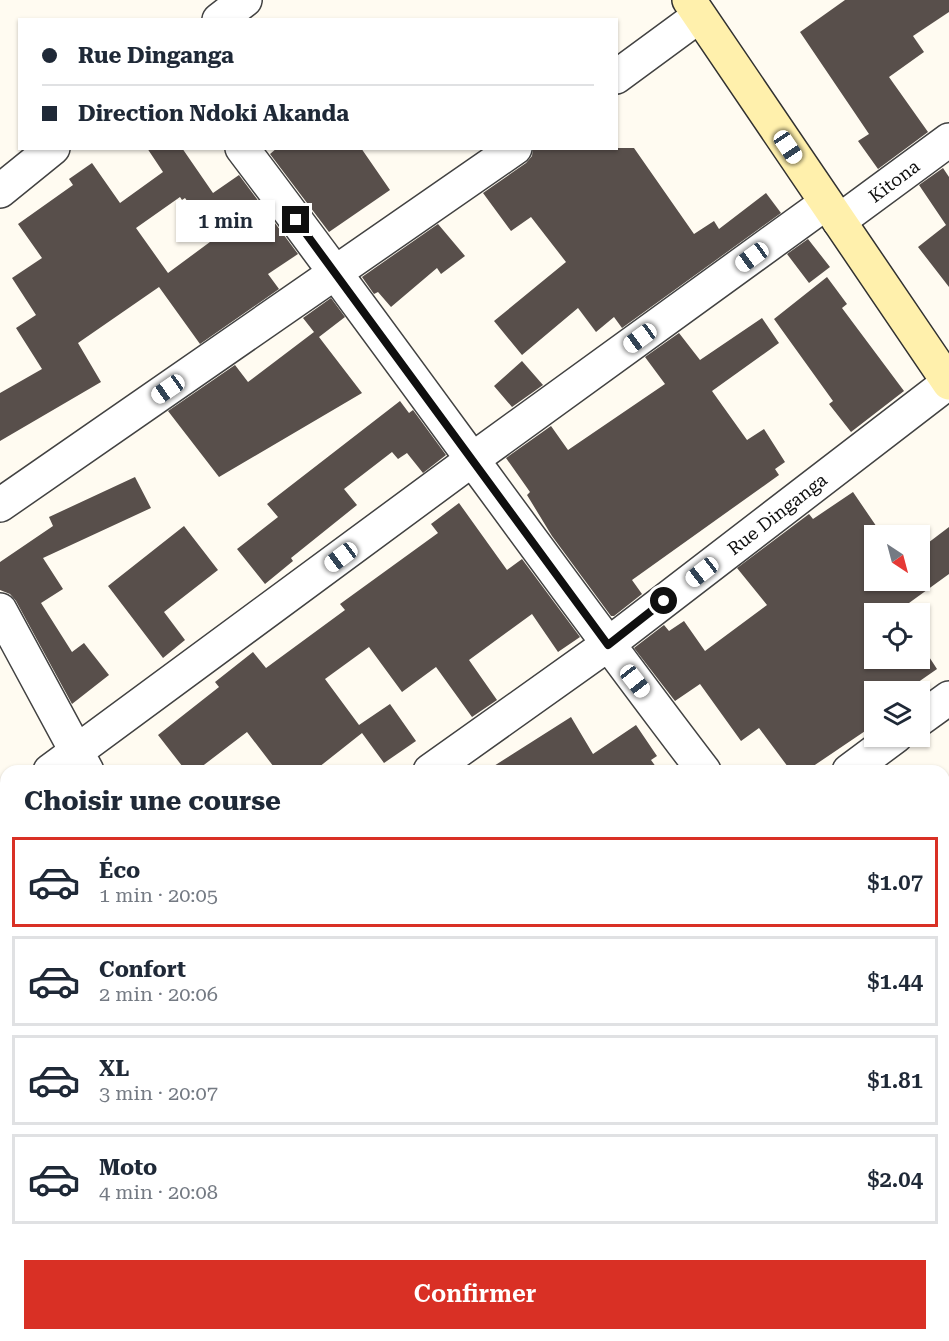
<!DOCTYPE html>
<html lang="fr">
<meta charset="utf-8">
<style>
body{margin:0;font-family:"Roboto Serif",serif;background:#f2f2f3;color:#1f2937;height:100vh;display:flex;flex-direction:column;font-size:22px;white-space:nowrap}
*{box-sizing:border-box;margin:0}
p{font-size:20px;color:#747a83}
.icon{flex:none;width:33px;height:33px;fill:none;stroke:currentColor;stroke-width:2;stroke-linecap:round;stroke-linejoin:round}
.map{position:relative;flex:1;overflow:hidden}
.side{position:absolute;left:0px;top:765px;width:950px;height:576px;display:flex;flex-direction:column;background:#fff;border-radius:18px 18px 0 0;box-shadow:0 2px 4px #0004}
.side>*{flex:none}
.hud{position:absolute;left:18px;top:18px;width:600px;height:132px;border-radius:0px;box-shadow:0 2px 4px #0004;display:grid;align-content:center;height:132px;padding:0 24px;background:#fff}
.needle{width:39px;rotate:144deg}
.controls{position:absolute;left:864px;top:525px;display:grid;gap:12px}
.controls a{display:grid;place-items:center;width:66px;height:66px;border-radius:0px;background:#fff;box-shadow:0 2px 4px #0004;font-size:30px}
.end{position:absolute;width:27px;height:27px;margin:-14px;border:8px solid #0f0f0f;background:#fff;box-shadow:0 0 0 3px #fff}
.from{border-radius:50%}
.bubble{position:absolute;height:42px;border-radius:0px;background:#fff;box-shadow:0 2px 4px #0004;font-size:20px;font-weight:600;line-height:42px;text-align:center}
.car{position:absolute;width:18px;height:36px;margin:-18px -9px;border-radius:8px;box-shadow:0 0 4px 2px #0007;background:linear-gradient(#fff 24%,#345 0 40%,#fff 0 76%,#345 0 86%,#fff 0)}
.hud b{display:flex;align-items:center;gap:21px;height:57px;font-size:22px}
.hud b+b{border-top:2px solid #e0e1e3}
.hud i{width:15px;height:15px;background:#1f2937}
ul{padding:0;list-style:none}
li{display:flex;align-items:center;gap:18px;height:90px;margin:0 12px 9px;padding:0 12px;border:3px solid #e0e1e3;border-radius:0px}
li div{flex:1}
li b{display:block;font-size:22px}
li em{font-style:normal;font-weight:600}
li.active{border-color:#d93025}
li>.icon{width:54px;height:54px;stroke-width:1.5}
h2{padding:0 24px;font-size:27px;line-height:72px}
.action{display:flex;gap:12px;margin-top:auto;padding:12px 24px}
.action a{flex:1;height:69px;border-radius:0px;background:#d93025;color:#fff;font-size:24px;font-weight:600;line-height:69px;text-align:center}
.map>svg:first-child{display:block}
</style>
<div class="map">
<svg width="949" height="1341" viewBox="0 0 949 1341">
<rect width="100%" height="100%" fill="#fffbf1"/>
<path fill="#584f4b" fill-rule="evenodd" d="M845,0h104v12l-36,24 11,16 -35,25 39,55 -50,37 -20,-28 11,-7 -69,-102z
M147,148h35l31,45 26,-18 59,79 -30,20 11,15 -79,55 -41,-57 -81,56 23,39 -101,59v-48l42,-24 -26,-41 20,-13 -24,-37 30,-20 -24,-34 55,-39 -4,-6 23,-16 28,40 43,-31zM180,197l2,3 3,-2 29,41 -46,34 -32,-45z
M277,148h84l29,42 -61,42 -59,-78z
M533,148h101l60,86 20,-13 5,8 47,-36 15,20 -159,115 -8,-11 -18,15 -18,-24 -56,47 -28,-34 72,-59 -35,-45 -20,14 -28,-38 43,-30 6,-7z
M943,168l6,9v110l-31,-40 28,-22 -27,-40z
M438,224l27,32 -24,18 -4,-6 -46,39 -13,-15 -4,2 -12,-17z
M808,239l22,28 -21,16 -22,-29z
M827,277l20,27 -5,4 62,83 -53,41 -22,-28 4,-3 -59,-82z
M331,298l14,19 -26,20 43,56 -143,84 -51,-66 67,-46 13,17 66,-50 -11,-14z
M762,318l17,25 -67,48 35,49 17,-11 21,33 -10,7 4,6 -147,105 10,14 -28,22h-3l-59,-80 -25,-41 3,-3 -24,-34 45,-32 17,24 97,-66 -20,-27 34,-24 21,27z
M522,361l21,24 -31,22 -18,-21z
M400,401l9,12 4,-3 33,45 -23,18 -16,-20 -9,6 -6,-7 -48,37 13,16 -66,53 2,3 -28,23 -28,-35 41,-32 -11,-13z
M135,477l16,31 -108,50 20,31 -22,14 31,49 12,-9 25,32 -37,29 -56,-103 -6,-7 -10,-4v-28l53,-36 -4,-9z
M853,492l30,44h-9v44h46v-31l29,-22v47l-40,29 4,6 -6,5h-33v44h46v-15l17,26 -33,23h-30v33l-68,46h-15l-32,-43 -18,13 -41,-57 -25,17 -41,-53 30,-23 5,6 15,-10 21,30 62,-46 -30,-37 72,-54 4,5z
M459,503l48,67 15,-11 58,78 -22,15 -26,-38 -63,46 28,40 -25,17 -36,-50 -34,25 -33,-45 -44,32 34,46 31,-21 26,37 -32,22 -22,-30 -48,38h-37l-30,-39 -51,39h-10l-28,-36 61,-48 -4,-5 38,-30 13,16 79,-58 -5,-6 98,-71 -7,-9z
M184,526l34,44 -54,42 21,28 -22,18 -55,-72z
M571,717l22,37 43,-29 21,31 -6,4 8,11h-173z"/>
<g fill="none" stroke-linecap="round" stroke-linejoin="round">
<defs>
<path id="street" d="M219,20l26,-20
M616,77l83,-61
M242,148c156,206 305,418 462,623
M0,191l53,-43
M839,221l110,-81
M0,505l515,-357
M0,610l87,161
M920,719l29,-21
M50,771l423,-312 353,-256
M430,771l177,-126 342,-263
M849,771l47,-35
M0,805l6,-4
M944,1010l5,-4
M944,1066l5,8
M0,1088l6,-5
M944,1318l5,-4
M382,1335l4,6
M65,1341l8,-6
M484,1341l8,-6
M911,1341l8,-6"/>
<path id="secondary" d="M689,0l260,383"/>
</defs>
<use href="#street" stroke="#424242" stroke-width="36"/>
<use href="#secondary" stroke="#313131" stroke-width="36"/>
<use href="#street" stroke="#fff" stroke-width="33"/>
<use href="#secondary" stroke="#fff0ac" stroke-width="33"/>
</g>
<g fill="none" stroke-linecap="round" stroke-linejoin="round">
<path stroke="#0f0f0f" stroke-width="8" d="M296,220l312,425 56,-44"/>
</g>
<g text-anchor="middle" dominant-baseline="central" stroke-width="6" stroke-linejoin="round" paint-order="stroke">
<g font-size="18" fill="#0f0f0f" stroke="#fff">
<text transform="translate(894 181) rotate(-37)">Kitona</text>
<text transform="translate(777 514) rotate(-38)">Rue Dinganga</text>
</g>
</g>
</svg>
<div class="controls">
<a><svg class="needle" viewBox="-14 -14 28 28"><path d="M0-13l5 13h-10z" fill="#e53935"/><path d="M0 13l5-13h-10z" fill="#747a83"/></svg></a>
<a><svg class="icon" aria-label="locate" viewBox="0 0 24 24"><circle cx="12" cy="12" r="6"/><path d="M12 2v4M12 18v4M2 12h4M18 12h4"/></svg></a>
<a><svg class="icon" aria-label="layers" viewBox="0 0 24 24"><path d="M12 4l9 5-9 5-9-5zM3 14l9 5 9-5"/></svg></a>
</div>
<i class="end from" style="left:664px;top:601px"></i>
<i class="end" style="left:296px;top:220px"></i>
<div class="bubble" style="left:176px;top:200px;width:99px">1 min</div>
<i class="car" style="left:788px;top:147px;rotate:146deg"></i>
<i class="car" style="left:752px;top:257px;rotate:234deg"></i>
<i class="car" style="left:640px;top:338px;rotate:234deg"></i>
<i class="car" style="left:168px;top:389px;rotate:235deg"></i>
<i class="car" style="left:341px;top:557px;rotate:233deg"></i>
<i class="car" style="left:702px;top:572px;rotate:232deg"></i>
<i class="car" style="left:635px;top:681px;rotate:142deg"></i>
<div class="hud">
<b><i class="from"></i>Rue Dinganga</b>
<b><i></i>Direction Ndoki Akanda</b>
</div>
<section class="side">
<h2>Choisir une course</h2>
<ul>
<li class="active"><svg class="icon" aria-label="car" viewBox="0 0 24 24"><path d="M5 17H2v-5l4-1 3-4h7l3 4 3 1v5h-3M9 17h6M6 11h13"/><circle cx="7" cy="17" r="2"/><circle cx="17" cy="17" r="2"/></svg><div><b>Éco</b><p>1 min · 20:05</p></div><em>$1.07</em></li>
<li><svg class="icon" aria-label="car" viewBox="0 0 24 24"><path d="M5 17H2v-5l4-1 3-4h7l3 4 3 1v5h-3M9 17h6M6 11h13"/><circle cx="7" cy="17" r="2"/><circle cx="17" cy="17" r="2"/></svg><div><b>Confort</b><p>2 min · 20:06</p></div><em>$1.44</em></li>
<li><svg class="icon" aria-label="car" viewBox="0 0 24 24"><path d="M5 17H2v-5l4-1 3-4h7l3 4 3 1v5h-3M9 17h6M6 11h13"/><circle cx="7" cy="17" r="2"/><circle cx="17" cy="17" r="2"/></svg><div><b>XL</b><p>3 min · 20:07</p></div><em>$1.81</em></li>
<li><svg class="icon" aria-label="car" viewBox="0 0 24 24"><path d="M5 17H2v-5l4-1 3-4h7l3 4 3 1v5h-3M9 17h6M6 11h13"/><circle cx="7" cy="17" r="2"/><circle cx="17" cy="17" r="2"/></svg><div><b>Moto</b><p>4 min · 20:08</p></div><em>$2.04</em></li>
</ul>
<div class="action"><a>Confirmer</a></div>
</section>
</div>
